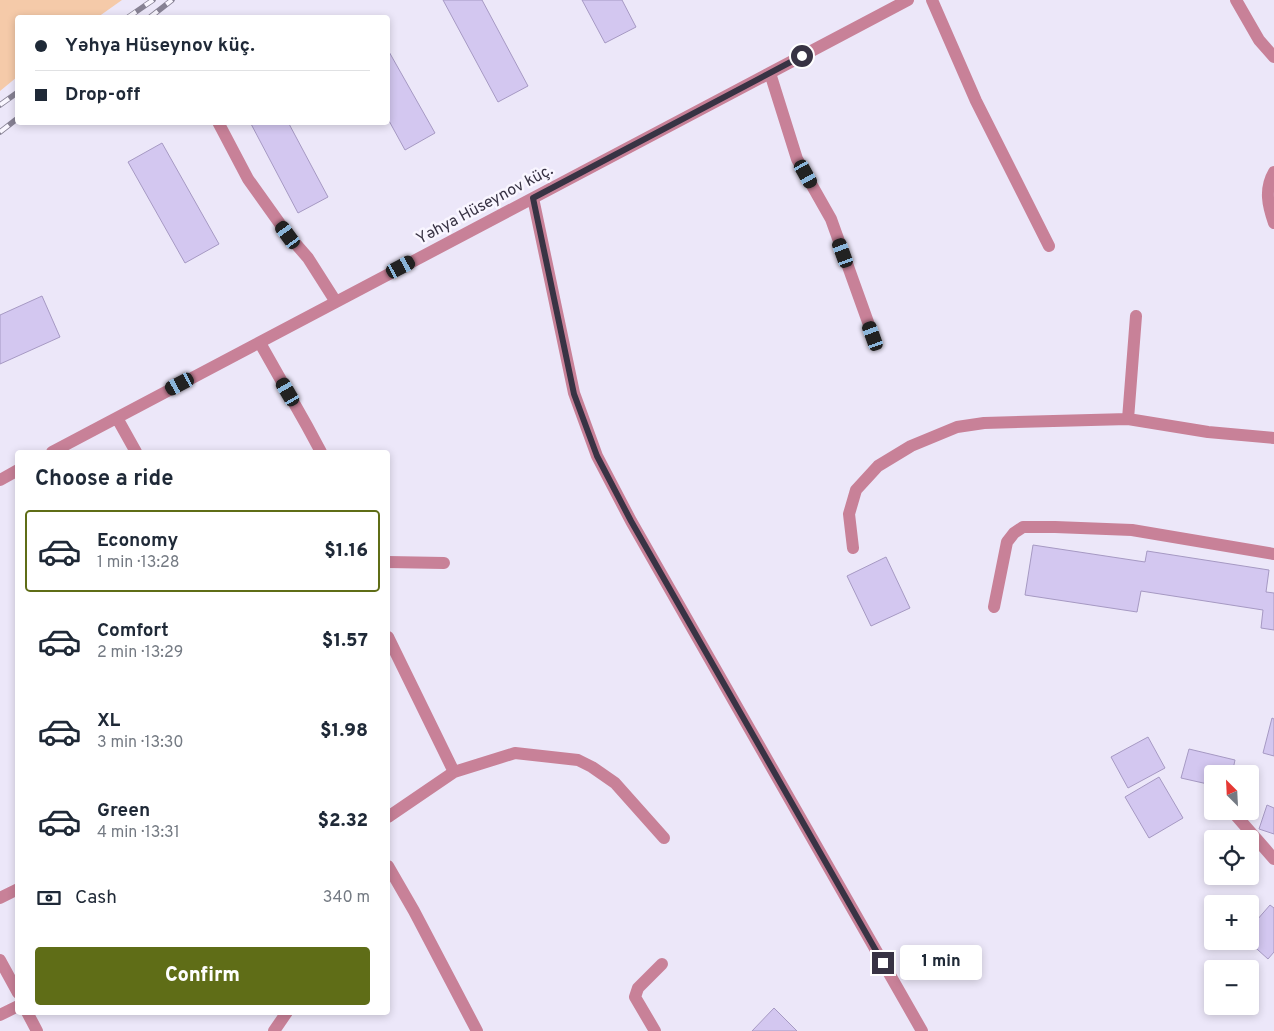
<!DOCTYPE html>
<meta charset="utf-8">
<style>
body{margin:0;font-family:Overpass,sans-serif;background:#f6f6f7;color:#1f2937;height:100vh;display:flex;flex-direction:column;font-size:19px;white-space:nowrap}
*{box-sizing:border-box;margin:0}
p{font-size:16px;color:#747a83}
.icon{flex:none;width:28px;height:28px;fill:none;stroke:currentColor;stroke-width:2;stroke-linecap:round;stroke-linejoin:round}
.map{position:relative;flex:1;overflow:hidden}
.drawer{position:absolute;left:15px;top:450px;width:375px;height:565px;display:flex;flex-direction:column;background:#fff;border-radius:5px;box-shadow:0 2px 8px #0003}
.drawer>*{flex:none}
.hud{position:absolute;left:15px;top:15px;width:375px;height:110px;border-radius:5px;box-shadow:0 2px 8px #0003;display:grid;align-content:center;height:110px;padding:0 20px;background:#fff}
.needle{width:32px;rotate:336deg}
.buttons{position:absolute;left:1204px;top:765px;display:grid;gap:10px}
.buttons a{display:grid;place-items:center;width:55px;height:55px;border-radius:5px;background:#fff;box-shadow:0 2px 8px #0003;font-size:25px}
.end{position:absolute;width:22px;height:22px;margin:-11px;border:6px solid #383344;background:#fff;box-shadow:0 0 0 2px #fff}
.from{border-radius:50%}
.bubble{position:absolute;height:35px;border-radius:5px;background:#fff;box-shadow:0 2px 8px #0003;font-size:16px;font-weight:800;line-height:35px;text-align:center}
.car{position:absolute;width:15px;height:30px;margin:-15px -8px;border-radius:6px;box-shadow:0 0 4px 1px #0007;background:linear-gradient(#222 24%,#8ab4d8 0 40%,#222 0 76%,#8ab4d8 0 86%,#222 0)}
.hud b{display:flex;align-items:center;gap:18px;height:48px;font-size:19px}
.hud b+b{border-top:1px solid #e0e1e3}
.hud i{width:12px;height:12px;background:#1f2937}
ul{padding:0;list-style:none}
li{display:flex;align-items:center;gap:15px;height:82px;margin:0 10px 8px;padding:0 10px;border:2px solid transparent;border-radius:5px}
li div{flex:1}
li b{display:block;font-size:19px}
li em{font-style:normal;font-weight:800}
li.current{border-color:#5f6d17}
li>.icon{width:45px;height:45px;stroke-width:1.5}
h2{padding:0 20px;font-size:22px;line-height:60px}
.pay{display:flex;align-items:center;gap:12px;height:55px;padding:0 20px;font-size:19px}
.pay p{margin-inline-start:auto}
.button{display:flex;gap:10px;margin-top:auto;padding:10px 20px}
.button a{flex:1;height:58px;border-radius:5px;background:#5f6d17;color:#fff;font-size:20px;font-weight:800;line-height:58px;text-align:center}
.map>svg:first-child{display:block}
</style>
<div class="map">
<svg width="1274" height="1031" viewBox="0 0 1274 1031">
<rect width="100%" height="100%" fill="#ece7f9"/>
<path fill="#f5caa9" d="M0,0h122l-24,17 -80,1 -1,59 -17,14z"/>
<path fill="#d3c7f0" stroke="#a699c3" d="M443,0h39l46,86 -30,16z
M582,0h40l14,27 -31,16z
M388,50l47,83 -30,17 -17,-31z
M250,122h38l40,75 -30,16z
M162,143l57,101 -34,19 -57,-101z
M42,296l18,41 -60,27v-49z
M1033,545l112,17 2,-11 122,19 -3,22 8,1v37l-13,-2 2,-18 -122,-19 -4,21 -112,-17z
M886,557l24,51 -39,18 -24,-50z
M1272,718l2,1v37l-11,-3z
M1148,737l17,31 -37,20 -17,-31z
M1189,749l46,11 -3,14h-20v11l-31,-7z
M1159,777l24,41 -34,20 -24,-41z
M1267,805l7,3v26l-15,-5z
M1270,905l4,3v44l-6,7 -20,-18h2v-13z
M774,1008l23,23h-45z"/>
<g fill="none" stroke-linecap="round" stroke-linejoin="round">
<path stroke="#c88198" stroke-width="12" d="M932,0l44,101 73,145
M1236,0l23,40 15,17
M770,73l27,86 34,60 42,117
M218,122l30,57 40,56 20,23 28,44
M1274,172c-10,17 -6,34 0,51
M533,198l41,195 23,63 34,65 291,510
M260,343l47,83 14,26
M117,418l19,34
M1128,419l8,-103
M52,452l856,-452
M0,480l18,-10
M853,548l-4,-34 7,-24 22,-24 33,-20 46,-19 27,-4 144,-4 80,13 66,6
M388,562l56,1
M994,607l13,-65 7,-9 9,-6h32l77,3 142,24
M388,637l66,135
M1232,811l42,48
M388,817l66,-45 61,-19 63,7 14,7 23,16 49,55
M388,866l26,45 63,120
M0,898l18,-9
M0,960l18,33
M27,1012l10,19
M0,1015l18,-9
M274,1031l13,-19
M655,1031l-20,-34 3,-9 24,-24"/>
<defs>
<path id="rail" d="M127,18l26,-18
M149,18l23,-18
M0,105l18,-13
M0,132l18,-14"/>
</defs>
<use href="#rail" stroke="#878294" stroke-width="5.5"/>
<use href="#rail" stroke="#f9f6ff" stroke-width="4" stroke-dasharray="11" stroke-linecap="butt"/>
</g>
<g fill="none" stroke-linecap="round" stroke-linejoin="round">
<path stroke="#383344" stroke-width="6" d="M802,56l-269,142 41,196 23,62 34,65 252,442"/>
</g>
<g text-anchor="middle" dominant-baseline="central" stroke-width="5" stroke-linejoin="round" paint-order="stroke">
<g font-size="16" fill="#383344" stroke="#f9f6ff">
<text transform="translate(485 205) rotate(-28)">Yəhya Hüseynov küç.</text>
</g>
</g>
</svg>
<div class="buttons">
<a><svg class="needle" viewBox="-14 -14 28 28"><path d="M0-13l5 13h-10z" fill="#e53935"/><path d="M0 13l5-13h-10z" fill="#747a83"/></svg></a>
<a><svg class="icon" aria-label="locate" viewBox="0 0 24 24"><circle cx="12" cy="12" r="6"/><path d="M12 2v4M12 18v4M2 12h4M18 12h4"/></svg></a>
<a>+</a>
<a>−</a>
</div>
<i class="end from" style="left:802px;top:56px"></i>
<i class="end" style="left:883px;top:963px"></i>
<div class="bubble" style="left:900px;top:945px;width:82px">1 min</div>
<i class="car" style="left:806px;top:174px;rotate:151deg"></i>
<i class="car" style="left:288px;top:235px;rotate:324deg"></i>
<i class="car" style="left:843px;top:253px;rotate:340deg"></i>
<i class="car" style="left:401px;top:267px;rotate:62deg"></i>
<i class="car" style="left:873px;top:336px;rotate:340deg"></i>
<i class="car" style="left:180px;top:384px;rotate:242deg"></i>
<i class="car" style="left:288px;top:392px;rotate:330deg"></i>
<div class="hud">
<b><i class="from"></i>Yəhya Hüseynov küç.</b>
<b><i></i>Drop-off</b>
</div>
<section class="drawer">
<h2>Choose a ride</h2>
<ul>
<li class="current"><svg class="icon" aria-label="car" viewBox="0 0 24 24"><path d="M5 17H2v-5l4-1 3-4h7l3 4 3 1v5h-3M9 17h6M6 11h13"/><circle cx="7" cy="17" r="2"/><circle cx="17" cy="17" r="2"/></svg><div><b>Economy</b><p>1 min · 13:28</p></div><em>$1.16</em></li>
<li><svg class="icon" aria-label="car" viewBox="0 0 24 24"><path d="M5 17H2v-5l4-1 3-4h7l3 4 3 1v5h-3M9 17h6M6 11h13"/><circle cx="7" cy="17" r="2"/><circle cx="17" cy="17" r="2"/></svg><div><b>Comfort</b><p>2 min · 13:29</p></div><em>$1.57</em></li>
<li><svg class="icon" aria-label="car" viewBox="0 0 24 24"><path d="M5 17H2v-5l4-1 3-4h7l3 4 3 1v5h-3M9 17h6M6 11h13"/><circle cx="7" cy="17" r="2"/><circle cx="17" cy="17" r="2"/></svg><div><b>XL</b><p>3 min · 13:30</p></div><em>$1.98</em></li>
<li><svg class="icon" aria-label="car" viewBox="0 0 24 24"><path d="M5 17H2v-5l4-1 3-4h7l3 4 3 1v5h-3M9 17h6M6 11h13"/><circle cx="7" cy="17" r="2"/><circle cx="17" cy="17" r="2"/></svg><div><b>Green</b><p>4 min · 13:31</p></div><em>$2.32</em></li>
</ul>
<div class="pay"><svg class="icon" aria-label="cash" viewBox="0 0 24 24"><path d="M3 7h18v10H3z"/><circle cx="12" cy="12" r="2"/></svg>Cash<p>340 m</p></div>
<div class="button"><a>Confirm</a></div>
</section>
</div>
